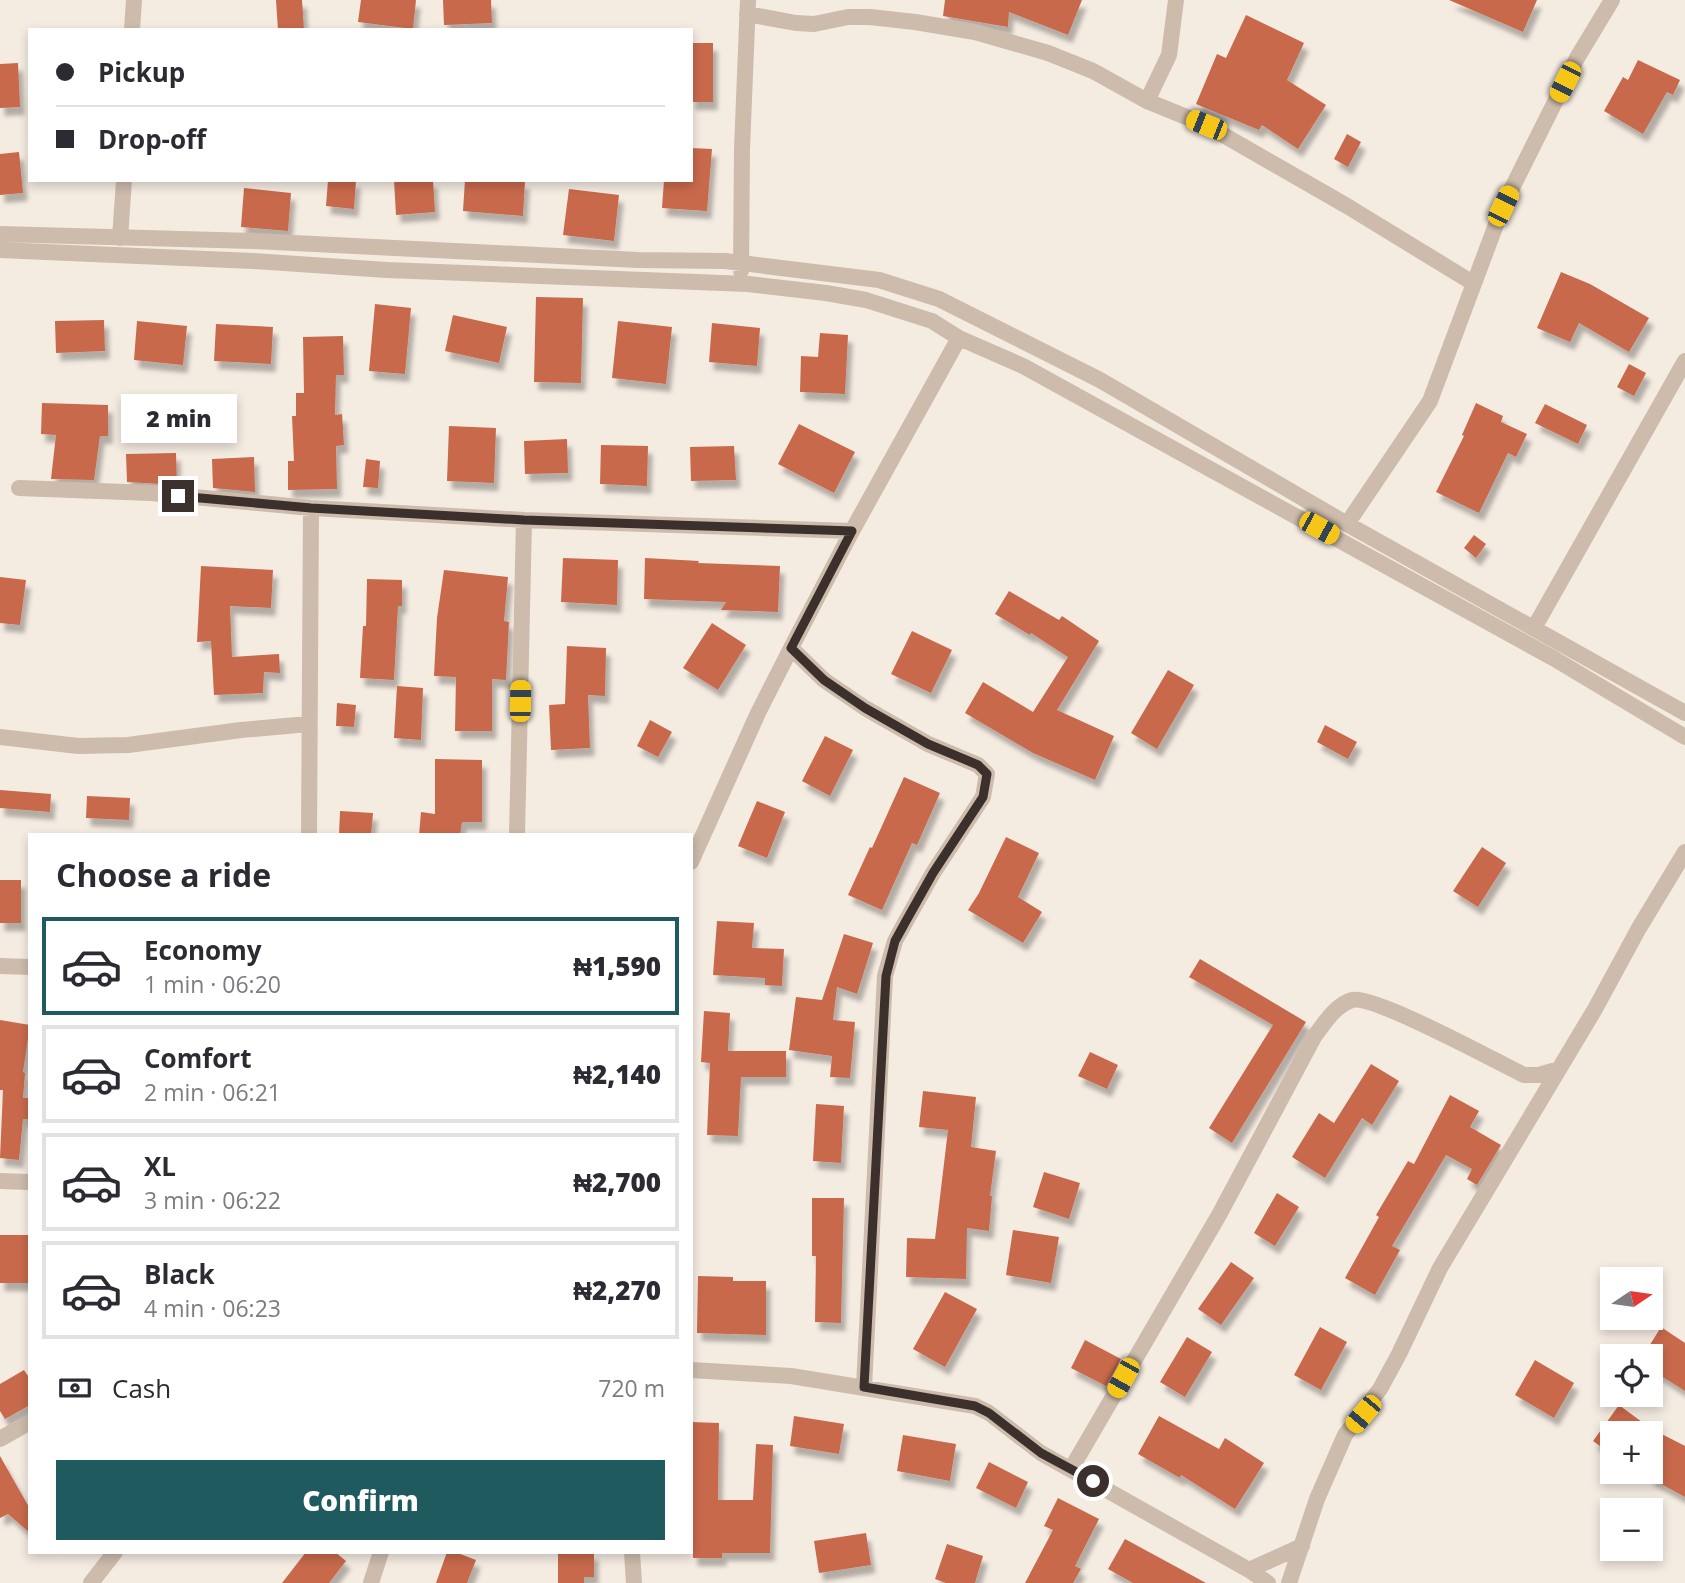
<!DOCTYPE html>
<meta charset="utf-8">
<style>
body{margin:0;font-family:"Open Sans",sans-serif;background:#f7f7f7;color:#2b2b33;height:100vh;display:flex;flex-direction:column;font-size:26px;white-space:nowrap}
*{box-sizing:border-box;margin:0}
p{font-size:23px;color:#7c7c81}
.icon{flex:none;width:38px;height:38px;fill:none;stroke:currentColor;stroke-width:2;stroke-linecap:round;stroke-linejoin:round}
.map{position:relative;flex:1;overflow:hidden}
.side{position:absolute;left:28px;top:833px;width:665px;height:721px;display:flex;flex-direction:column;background:#fff;border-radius:0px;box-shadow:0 4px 10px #0003}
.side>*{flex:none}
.guide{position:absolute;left:28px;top:28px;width:665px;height:154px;border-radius:0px;box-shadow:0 4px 10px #0003;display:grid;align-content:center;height:154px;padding:0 28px;background:#fff}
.needle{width:46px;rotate:77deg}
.fabs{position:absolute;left:1600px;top:1267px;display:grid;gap:14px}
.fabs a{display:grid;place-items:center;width:63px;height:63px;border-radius:0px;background:#fff;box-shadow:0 4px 10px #0003;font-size:35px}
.end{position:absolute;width:32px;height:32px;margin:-16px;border:9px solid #3b302b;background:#fff;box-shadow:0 0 0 4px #fff}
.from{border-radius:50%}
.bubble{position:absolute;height:49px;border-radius:0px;background:#fff;box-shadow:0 4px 10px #0003;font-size:23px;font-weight:800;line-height:49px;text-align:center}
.car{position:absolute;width:21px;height:42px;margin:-21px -10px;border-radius:9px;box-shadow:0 0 5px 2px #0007;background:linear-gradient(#f5c518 24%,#345 0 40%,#f5c518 0 76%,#345 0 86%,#f5c518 0)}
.guide b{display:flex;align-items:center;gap:24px;height:66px;font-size:26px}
.guide b+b{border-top:2px solid #e1e1e2}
.guide i{width:18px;height:18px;background:#2b2b33}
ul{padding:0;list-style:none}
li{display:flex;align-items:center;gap:21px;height:98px;margin:0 14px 10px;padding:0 14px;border:4px solid #e1e1e2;border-radius:0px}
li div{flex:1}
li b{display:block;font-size:26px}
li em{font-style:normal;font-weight:800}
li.selected{border-color:#1f5a5e}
li>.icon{width:63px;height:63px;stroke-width:1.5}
h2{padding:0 28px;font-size:32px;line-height:84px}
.pay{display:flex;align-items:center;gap:18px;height:77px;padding:0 28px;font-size:26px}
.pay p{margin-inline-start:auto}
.cta{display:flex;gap:14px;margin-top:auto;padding:14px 28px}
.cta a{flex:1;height:80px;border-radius:0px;background:#1f5a5e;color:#fff;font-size:28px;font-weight:800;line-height:80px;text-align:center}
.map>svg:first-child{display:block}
</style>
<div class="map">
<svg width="1685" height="1583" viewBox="0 0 1685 1583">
<defs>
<filter id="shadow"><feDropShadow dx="4.5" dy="8" stdDeviation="2" flood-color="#0004"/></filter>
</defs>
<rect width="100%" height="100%" fill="#f4ebe1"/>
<path fill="#c8694b" filter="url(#shadow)" d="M276,0h26l2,30h-26z
M361,0h55l-3,29 -55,-7z
M443,0h48l1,23 -48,2z
M945,0h137l-14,35 -59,-23 -1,15 -65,-11z
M1449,0h88l-14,32z
M1246,15l58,28 -17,37 39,25 -28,44 -36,-24 -3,5 -63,-26 21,-50 9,4z
M691,43h22v59h-22z
M1638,60l42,20 -7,15 -6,-3 -24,42 -39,-23 19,-34 5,3z
M18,63l2,44 -20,1v-44z
M1347,134l14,8 -13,25 -14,-8z
M691,148l21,1 -5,62 -45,-3 2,-28h27z
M19,152l4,41 -23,2v-41z
M328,180h28l-2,29 -28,-3z
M394,180h39l2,32 -39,3z
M465,180l60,1 -2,35 -60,-5z
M244,188l47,5 -3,38 -47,-4z
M569,189l50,6 -5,46 -51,-6z
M1561,272l29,12 59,34 -20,34 -50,-29 -9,19 -33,-14z
M536,297l47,1 -2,85 -47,-1z
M375,304l36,4 -6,66 -36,-3z
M453,315l54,12 -8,36 -54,-12z
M104,320l1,31 -49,2 -1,-32z
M137,321l50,5 -4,39 -49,-5z
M618,321l54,6 -6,57 -54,-6z
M712,323l48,5 -3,38 -48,-4z
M216,324l57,3 -2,37 -57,-3z
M820,333l28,2 -3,59 -45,-2 1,-36 17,1z
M343,336l1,39h-8l-1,40 7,-1 2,31 -8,1 1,43 -49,1v-29h6l-2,-45h4v-23h8l-1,-56z
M1629,364l17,9 -12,23 -17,-9z
M42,403l66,2v31h-8l-6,44 -43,-1 5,-44 -15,-1z
M1476,403l27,13 -2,6 26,12 -11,23 -8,-4 -29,60 -43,-21 28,-56 -2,-1z
M1545,404l42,21 -9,19 -43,-21z
M799,424l56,28 -21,41 -56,-29z
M449,426l47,2 -2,55 -47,-2z
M567,439l1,34 -43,1 -1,-33z
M601,445l47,1 -1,40 -47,-2z
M734,446l2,34 -45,1 -1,-34z
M176,453l1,32 -50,-3 -1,-28z
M254,457l1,35 -42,-4 -1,-29z
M366,459l14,2 -2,27 -15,-1z
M1474,535l12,9 -10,14 -12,-10z
M563,558l55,2 -1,45 -56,-3z
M645,558l54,3 -1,2 82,3 -2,46 -57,-2 5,-8 -82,-3z
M201,566l72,4 -2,38 -41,-2 2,51 47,-3 1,19 -16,-1 -1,21 -49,2 -3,-54 -14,1z
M444,570l64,7 -4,44 5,1 -3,58 -14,-1v52h-37l1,-54 -22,-1 3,-58z
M0,577l26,3 -6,45 -20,-2z
M367,579l35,1v26h-4l-4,74 -34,-2 3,-52h3z
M1009,591l50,29 3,-4 37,25 -42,69 57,26 -19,44 -62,-27 -68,-40 18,-31 50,30 35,-55 -37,-24 -1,2 -35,-21z
M712,623l34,22 -28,45 -35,-22z
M912,631l40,19 -21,43 -40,-19z
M567,646l39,2 -1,48 -17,-1 2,53 -39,2 -2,-45 16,-1z
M1168,670l26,15 -37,64 -26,-16z
M397,686l26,2 -2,52 -27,-2z
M337,703l19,2 -2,22 -18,-1z
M650,720l22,12 -14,25 -21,-11z
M1325,725l32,17 -9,17 -31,-17z
M825,736l28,14 -23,46 -28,-15z
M435,759l47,1v62h-20l-2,13h-41l2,-23 14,2z
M904,777l36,16 -23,52 -5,-2 -30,67 -34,-15 22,-48 2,1z
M0,790l51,4 -1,18 -50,-4z
M87,796l43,2 -1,22 -43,-2z
M757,801l28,11 -18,46 -29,-12z
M340,811l33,2 -2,22h-32z
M1006,837l33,16 -21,44 24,15 -19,31 -55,-33 11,-17z
M1482,847l24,16 -28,44 -25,-16z
M0,880h21v43h-21z
M717,921l37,2 -2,25 32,1 -2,37 -17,-1v-7l-52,-3z
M844,934l29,9 -16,51 -20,-7 -4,33 22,2 -5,56 -20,-1 2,-21 -43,-6 7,-53 26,3z
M1200,959l106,63 -74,121 -23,-15 64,-103 -84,-48z
M704,1011l26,2 -2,38h58v26h-45l-3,59 -31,-1 3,-72 -9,-1z
M0,1020l30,5 -7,47 2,1 -2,25h7v21h-7l-4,41 -19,-2 3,-68h-3z
M1090,1052l28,13 -11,24 -29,-13z
M1371,1064l28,17 -27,44 -10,-7 -37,60 -33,-21 27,-44 15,10z
M923,1091l53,6 -5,50 25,4 -6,45h2l-3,35 -22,-3 -1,51 -60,-2 1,-39 28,1 13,-109 -29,-3z
M1450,1095l29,16 -9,16 31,18 -24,40 -10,-6 5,-10 -26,-14 -54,91 8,4 -25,45 -30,-17 34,-61 -3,-2 32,-54 6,3z
M816,1104l28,2 -3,57 -28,-2z
M1044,1172l36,11 -11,36 -36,-12z
M1277,1193l22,14 -24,39 -21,-13z
M812,1198h32l-3,125 -26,-1 1,-66h-4z
M1013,1230l46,7 -8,46 -45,-8z
M0,1235h30v48h-30z
M1231,1262l23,16 -33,47 -23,-16z
M698,1276l35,1v4h33v54l-69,-2z
M945,1292l32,17 -32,58 -32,-18z
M1320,1327l27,15 -26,48 -27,-15z
M1661,1327l24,16v48l-35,-22v-13h-7z
M1187,1337l25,15 -27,45 -25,-15z
M1085,1340l36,19 -15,27 -35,-18z
M1535,1360l39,23 -20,35 -39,-23z
M24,1370l6,9v26l-25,14 -5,-8v-27z
M1619,1405l31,23 35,18v51l-35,-19v-45h-38v22l-19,-14z
M794,1416l50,8 -5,30 -49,-8z
M1159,1416l60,33 6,-11 39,25 -29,46 -54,-34 -1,3 -42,-24z
M691,1422l28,1 -1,77h35l3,-56 17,1 -3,108h-48v5h-29z
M903,1435l53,9 -6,37 -53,-10z
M0,1456l30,53v24l-22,-19 -8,4z
M989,1462l39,20 -12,26 -40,-20z
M1058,1498l41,21 -24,47 6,3 -8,14h-48l28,-53 -9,-4z
M866,1533l5,32 -52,8 -5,-32z
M1125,1539l81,44h-73l-25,-14z
M947,1544l36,12 -8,27h-29l-11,-4z
M306,1552h29l11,9 -17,22h-47z
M447,1552h8l21,8 -9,23h-31z
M558,1552h36v25h-10v6h-26z"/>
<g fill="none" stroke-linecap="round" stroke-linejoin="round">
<path stroke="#cdbbac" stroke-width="16" d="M747,14l49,9 18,1 34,-7h22l45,5 60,10 73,21 45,18 54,30 59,24 141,81 126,77
M132,30l2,-30
M1147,101l22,-46 7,-55
M0,234l253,7 385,19 87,1 154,19 60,19 161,81 247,144 338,189
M120,238l4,-58
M0,250l253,11 134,9 361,14 78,9 40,7 66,21 27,17 64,28 530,292 132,79
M741,271l1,-122 6,-149
M19,488l132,5 160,15 213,12 328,11
M1347,524l83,-123 73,-195 74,-148 35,-58
M1534,628l151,-267
M791,648l33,32 41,28 63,36 50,21 9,9 -4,23 -50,76 -27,48 -11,20 -10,35 -21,411
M0,737l78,9 50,-1 113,-15 68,-6
M309,835l2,-327
M517,835l7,-315
M691,862l67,-149 33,-65 61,-117 107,-193
M0,966l30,1
M0,1181l30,1
M691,1370l100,6 184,30 14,7 52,40 208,117 19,13
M0,1439l30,-17
M1071,1469l148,-254 95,-178c10,-13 21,-32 38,-37 21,-6 145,62 172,75h15l20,-6
M632,1552l2,31
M1249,1570l53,-24
M91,1583l24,-31
M371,1583l10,-31
M1289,1583l28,-84 28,-64 35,-46 19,-35 41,-86 155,-259 44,-81 46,-76"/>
</g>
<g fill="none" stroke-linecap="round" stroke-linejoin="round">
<path stroke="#3b302b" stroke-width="9" d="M178,496l133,12 213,12 328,11 -61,117 33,32 41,28 63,36 50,21 9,9 -4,23 -50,76 -27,48 -11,20 -9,35 -22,411 111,19 14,7 52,40 52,28"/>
</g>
</svg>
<div class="fabs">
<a><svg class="needle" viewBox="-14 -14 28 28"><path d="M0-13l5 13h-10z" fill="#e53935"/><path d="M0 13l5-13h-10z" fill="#7c7c81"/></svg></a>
<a><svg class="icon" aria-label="locate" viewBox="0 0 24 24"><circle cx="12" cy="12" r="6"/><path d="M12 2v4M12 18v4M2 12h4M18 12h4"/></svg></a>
<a>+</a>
<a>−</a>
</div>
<i class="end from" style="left:1093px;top:1481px"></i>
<i class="end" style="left:178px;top:496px"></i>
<div class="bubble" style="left:121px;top:394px;width:116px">2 min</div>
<i class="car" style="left:1565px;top:82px;rotate:207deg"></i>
<i class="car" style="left:1206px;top:125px;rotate:292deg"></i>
<i class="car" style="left:1503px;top:206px;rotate:26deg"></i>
<i class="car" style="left:1319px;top:528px;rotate:119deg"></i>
<i class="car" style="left:520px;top:701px;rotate:1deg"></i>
<i class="car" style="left:1123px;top:1378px;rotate:209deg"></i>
<i class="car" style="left:1363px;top:1414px;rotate:220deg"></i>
<div class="guide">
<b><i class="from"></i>Pickup</b>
<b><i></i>Drop-off</b>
</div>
<section class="side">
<h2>Choose a ride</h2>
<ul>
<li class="selected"><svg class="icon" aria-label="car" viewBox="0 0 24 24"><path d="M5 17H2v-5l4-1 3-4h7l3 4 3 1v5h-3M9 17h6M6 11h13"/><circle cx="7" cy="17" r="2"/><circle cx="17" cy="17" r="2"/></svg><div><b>Economy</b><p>1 min · 06:20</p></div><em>₦1,590</em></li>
<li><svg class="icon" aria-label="car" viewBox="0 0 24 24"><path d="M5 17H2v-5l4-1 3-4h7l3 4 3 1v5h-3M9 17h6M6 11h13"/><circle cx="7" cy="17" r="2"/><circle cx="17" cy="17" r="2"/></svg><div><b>Comfort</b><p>2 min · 06:21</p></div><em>₦2,140</em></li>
<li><svg class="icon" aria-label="car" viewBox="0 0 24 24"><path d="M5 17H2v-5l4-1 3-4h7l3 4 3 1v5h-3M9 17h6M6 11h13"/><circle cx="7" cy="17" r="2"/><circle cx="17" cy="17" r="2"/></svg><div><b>XL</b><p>3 min · 06:22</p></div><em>₦2,700</em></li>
<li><svg class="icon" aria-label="car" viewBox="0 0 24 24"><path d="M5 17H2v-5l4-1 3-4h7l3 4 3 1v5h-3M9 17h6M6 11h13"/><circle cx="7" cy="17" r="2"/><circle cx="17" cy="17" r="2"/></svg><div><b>Black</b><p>4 min · 06:23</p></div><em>₦2,270</em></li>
</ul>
<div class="pay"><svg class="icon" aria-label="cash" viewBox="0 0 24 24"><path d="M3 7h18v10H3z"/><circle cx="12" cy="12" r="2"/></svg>Cash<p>720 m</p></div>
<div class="cta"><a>Confirm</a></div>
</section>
</div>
